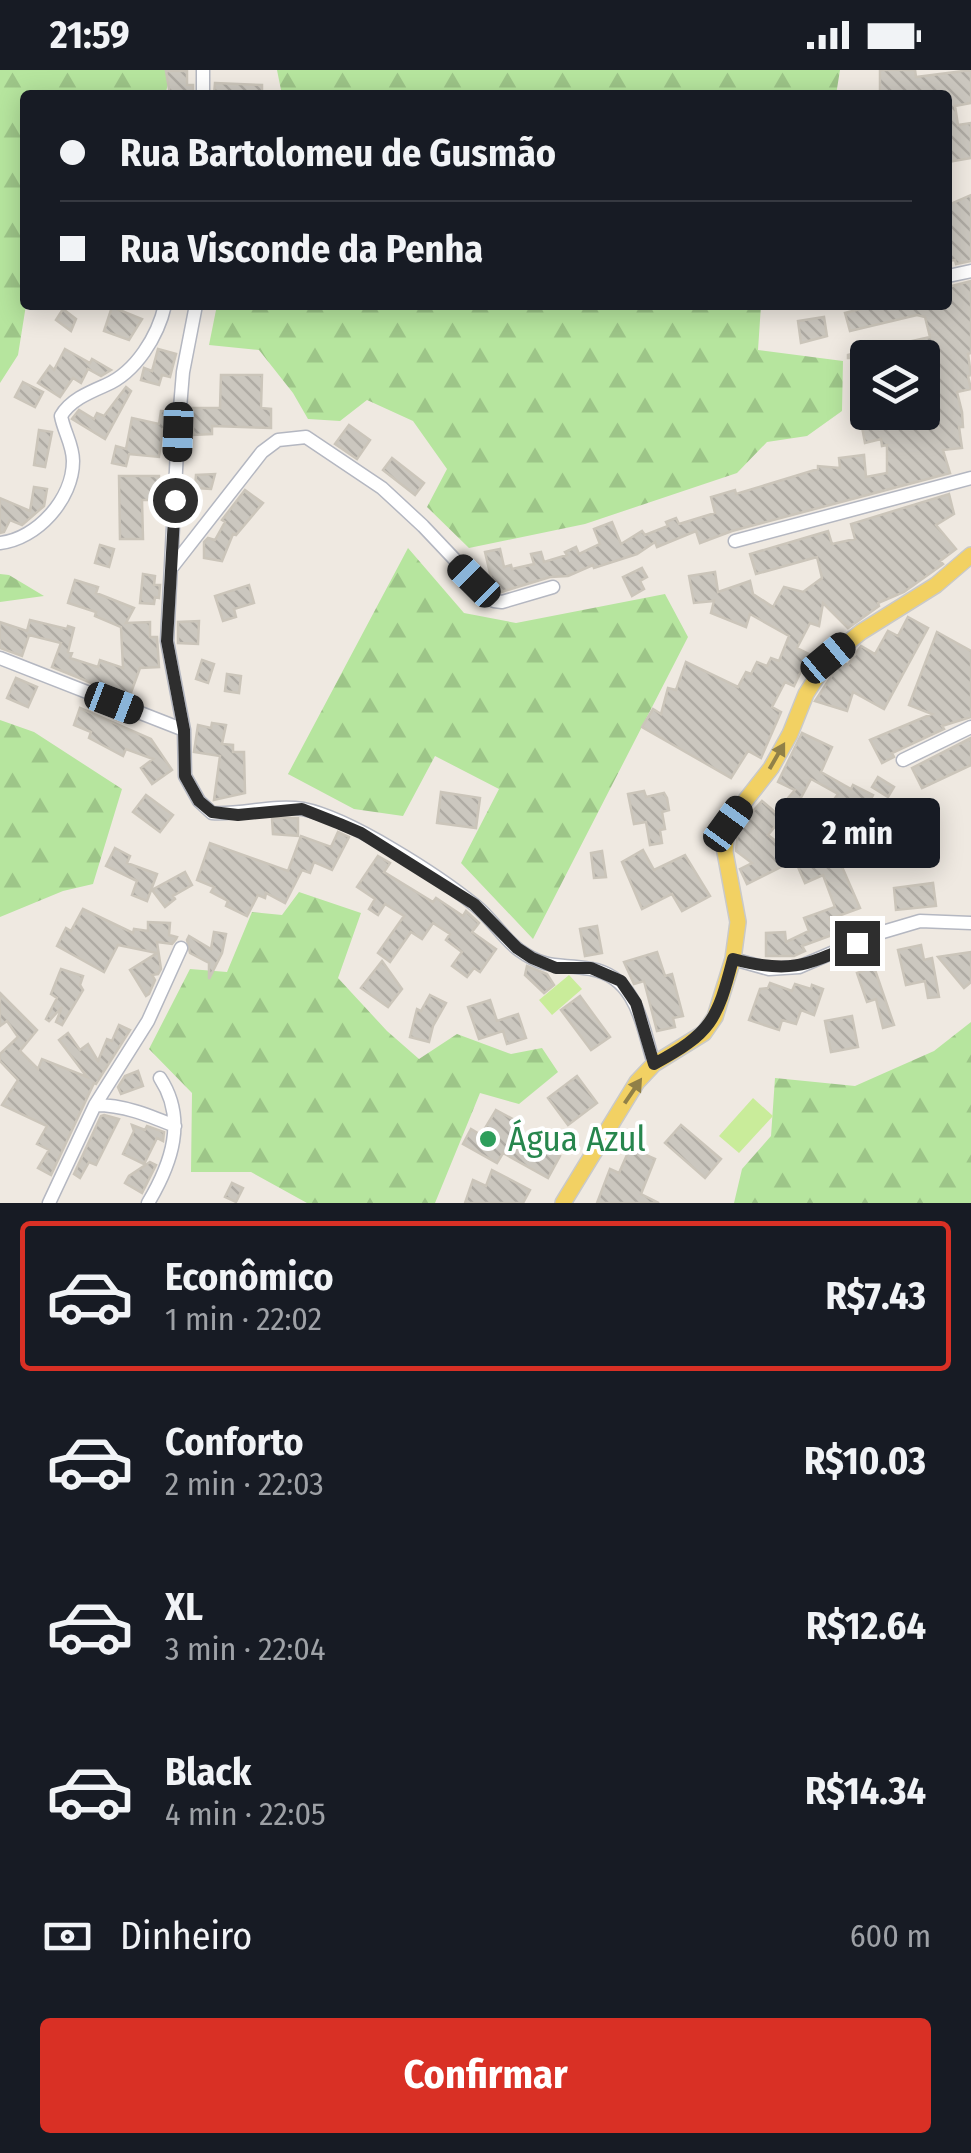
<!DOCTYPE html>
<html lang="pt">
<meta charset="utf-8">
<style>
body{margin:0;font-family:"Fira Sans Condensed",sans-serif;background:#20242c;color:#f1f3f6;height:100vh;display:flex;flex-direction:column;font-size:38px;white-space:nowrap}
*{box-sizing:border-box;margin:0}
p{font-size:32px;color:#9ea1a6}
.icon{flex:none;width:55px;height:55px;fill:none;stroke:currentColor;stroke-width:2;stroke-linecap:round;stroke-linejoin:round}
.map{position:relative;height:1133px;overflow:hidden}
.panel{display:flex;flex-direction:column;background:#171b24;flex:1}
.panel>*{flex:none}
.hud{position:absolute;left:20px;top:20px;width:932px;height:220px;border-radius:10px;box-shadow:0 5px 25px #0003;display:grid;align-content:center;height:220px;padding:0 40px;background:#171b24}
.buttons{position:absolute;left:850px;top:270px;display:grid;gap:20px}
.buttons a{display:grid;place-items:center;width:90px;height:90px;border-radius:10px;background:#171b24;box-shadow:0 5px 25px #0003;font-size:50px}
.end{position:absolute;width:45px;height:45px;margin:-22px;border:12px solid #2e2e2e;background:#fff;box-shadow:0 0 0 5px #fff}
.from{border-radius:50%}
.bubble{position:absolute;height:70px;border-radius:10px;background:#171b24;box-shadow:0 5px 25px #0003;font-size:32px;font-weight:700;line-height:70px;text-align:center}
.car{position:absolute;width:30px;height:60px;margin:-30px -15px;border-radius:12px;box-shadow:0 0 8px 2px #0007;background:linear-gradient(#222 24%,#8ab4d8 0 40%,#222 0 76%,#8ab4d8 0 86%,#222 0)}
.hud b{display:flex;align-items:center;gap:35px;height:95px;font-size:38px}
.hud b+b{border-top:2px solid #363941}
.hud i{width:25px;height:25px;background:#f1f3f6}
ul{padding:18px 0 0;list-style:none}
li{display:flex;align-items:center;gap:30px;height:150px;margin:0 20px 15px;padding:0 20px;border:5px solid transparent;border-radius:10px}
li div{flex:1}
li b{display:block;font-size:38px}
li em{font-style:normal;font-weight:700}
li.current{border-color:#d93025}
li>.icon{width:90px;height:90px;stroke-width:1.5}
.pay{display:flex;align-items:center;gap:25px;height:110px;padding:0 40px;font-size:38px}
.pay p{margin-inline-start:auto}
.cta{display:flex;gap:20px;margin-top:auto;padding:20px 40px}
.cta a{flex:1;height:115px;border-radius:10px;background:#d93025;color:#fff;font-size:40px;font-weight:700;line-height:115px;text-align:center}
.status{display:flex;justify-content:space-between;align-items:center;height:70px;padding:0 50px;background:#171b24;direction:ltr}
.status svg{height:28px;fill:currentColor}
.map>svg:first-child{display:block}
</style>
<div class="status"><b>21:59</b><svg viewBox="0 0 49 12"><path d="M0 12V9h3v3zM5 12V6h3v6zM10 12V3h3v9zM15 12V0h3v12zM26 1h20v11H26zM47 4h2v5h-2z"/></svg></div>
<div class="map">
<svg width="971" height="1133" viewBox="0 0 971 1133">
<defs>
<pattern id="forest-firs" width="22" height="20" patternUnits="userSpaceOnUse" patternTransform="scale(2.5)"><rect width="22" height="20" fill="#b6e59e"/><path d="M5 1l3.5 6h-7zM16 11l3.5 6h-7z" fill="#9dc588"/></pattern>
<pattern id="building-back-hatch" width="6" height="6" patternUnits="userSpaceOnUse" patternTransform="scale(2.5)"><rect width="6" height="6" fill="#cbc7bf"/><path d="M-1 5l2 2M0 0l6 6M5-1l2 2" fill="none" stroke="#afaba4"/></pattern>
</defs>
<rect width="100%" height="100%" fill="#efe9e1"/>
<path fill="url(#forest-firs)" d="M0,0h172l-7,25h-140l1,210 -8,50 -18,28z
M277,0h563l-4,25h-554z
M217,235h544l-3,45 85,11 -1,50 -35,25 -40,6 -30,31 -152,51 -116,24 -42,-41 20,-38 -34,-48 -46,-21 -27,21 -32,-2 -15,-26 -34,-43 -50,-5z
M408,478l56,65 52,10 149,-29 23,43 -155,302 -72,-76 38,-74 -64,-33 -32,60 -49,-7 -66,-35z
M0,504l9,1 35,21 -44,6z
M0,650l34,12 88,57 -29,95 -30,7 -63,26z
M299,822l62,21 -23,65 49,53 32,28 38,-25 54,20 31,-6 16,24 -39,32 -39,-11 -45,110h-128l-56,-31h-60l1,-79 -43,-44 41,-80 37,3 25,-60 30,3z
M971,952v181h-237l8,-34 29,-33 4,-58 80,8 79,-35z"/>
<path fill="#c9ec9a" d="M569,905l13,14 -30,26 -13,-15z
M753,1028l20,18 -34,37 -20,-17z"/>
<path fill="url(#building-back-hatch)" stroke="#cbc5ba" stroke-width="2.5" d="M880,0h35l1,7 55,-7v33l-16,3 3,19 13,-2v35l-23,4v-67h-68z
M166,1h21v14h6v10h-23z
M215,13l47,2v10h-48z
M971,125v66l-15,3 -1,-4 -7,1v-56z
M971,211v72l-3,1 3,21 -3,1 3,13 -14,3 5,20 1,15h-4l3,21 -19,2 7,23 -218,58 -32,12 -4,-12 -39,16 -2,-5 -18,12 -43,14 -1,-3 -25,11 -18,1 -49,15 -8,-6 -8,-34 15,-3 4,18 7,-2 1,4 22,-5 -3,-10 10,-2 3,10 23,-7 -2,-3 11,-5 3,7 21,-10 -6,-15 18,-7 9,22 21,-13 3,4 23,-9 -2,-4 10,-4 3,6 36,-11 -4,-16 24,-7 1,4 82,-25v-3l22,2 -1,-10 25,-3 2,22 21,-4v-28l-5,1 -1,-7 -16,4 -3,-16 5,-1 -3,-14h58v-54h-10l-4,-16 22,-5 -5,-20 -8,-2 -67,16 -5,-18 31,-8h72v-18z
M112,237l30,12 -13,21 -25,-9z
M63,239l13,10 -5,12 -15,-11z
M824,247l3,19 -26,7 -3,-22z
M890,273l3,9 -6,2 1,4h-40v-3z
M65,279l25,14 2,-4 19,11 -10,6 -13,-7 -7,14 -8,-5 -13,19 -22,-14 12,-17 4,4z
M158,279l18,5 -6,23 -8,-2 -3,10 -18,-5 3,-12 8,3z
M221,305h41l-1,33 10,1v19l-59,-2v8l-19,1v-7h-5l2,-20h30z
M23,312l20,10 -8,15 -20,-10z
M126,317l5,4 -26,48 -33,-20 7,-9 15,9 3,-6 7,3z
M161,341l9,1 -2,17h-5l-4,28 -30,-3 -3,12 -14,-3 4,-17 10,3 6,-31 27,6z
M349,355l21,15 -13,19 -22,-15z
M39,360l13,2 -7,35 -11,-2z
M392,388l32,25 -9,12 -32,-25z
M215,404l-4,15 -16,-1 1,-13z
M119,406h40v24h-17l1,39h-23z
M34,417l13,2 -3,17 -22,19 -12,-5 -6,12 -4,1v-35l30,13z
M245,420l18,13 -27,32 -3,-1 -11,27 -18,-3v-16l4,-4 7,2 10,-18 -3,-2z
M949,424l5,20 -18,11 20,24 -16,12 3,3 -39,28 -26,11 1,3 -31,22 -25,-25 -4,23 -9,-3 -13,25 12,6 -15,32 -9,-4 -13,25 9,5 -20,46 -13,-7 -17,27 -89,-51 11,-18 8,5 7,-26 8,2 10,-28 52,25 8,-15 5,2 6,-12 10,4 4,-8 8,3 10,-25 -39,-22 -4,13 -35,-14 3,-12 -20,2 -5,-27 26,-4 3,20 32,-11 3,13 20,13 11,-20 19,5 19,-14 -5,-21 -61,17 -6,-20 78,-23 4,13 23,-5 -4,-15z
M100,475l14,4 -5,18 -14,-4z
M642,498l5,9 -7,4 4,8 -12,7 -9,-19z
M143,504l12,2 -1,9h6l-1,13 -4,-1 -1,7 -14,-1z
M75,510l23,7 -2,6 38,15 -8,15 24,-1v15h7l2,30 -19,1 -11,30 -77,-31 9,-24 -32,-8 -7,21 -22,-8v-26l27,9 3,-11 37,9 1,-3 6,2 -6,24 4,1 -2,5 28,9 2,-7 23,8 -2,-41 -26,-11 1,-4 -28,-9z
M249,515l5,18 -20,6 2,8 -13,4 -8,-25z
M908,547l20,11 -44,81 -31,-17 -6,19 -32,-10 23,-35 4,-4 6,3 13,-19 14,8 13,-23 10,5z
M199,551l-1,23 -20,-1v-21z
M937,562l34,19v66l-29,9 2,3 -52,24 2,4 -12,6 -12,-23 62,-26 -23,-9z
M202,590l12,4 -6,19 -12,-4z
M227,604l14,2 -2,17 -14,-2z
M16,608l21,9 -9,20 -21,-9z
M80,638l71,31 21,31 -20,14 -11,-16 12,-9 -27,-10 -3,7 -34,-18 2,-6 -17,-7z
M212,653l14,2 -4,19 11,1v7h11l1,41 -31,7 6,-44 -26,-4 4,-27 13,3z
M802,663l30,14 -11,25 30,17 2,-4 20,10 -18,38 -17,8 -7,-15 -11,-7 18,-25 -27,-15 -15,28 15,13 -11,13 -24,-21 19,-22 -17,-8z
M971,668v27l-49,23 -10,-20z
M878,707l16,10 -6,10 -16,-10z
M644,721l2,6 18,-4 3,5 2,12 -7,2 3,17 -5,1 2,13 -12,2 -4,-23 -12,2 -6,-30z
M441,722l39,6 -4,30 -39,-5z
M146,725l27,20 -13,17 -27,-20z
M762,731l20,17 -14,17 17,13 5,-3 7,14 -50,25 -7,-15 12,-6 -16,-12 2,-23z
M272,748h26v18l-25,-2z
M876,749l12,29 -15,6 -13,-28z
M338,762l11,5 -17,33 -18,-8 -4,11 -8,-3 -17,33 -19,-10 -1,5 -7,-3 -11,21 -21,-10 2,-5 -17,-9 3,-5 -17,-7 13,-37 78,28 13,-35 30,11z
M115,778l15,8 -3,7 30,11 -10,27 -15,-6 5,-14 -31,-15z
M643,780l11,20 31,-15 25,41 -28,15 -10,-17 -30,15 -20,-47z
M602,781l4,26 -12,1 -3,-25z
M836,783l24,55 -30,11 5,15 -33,12 3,5 -11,5h-28v-23l19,-1 1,10 23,-11 -5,-13 31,-11 -12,-32 -18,8 -7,-16z
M378,786l12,7 -6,9 49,30 3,-4 27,18 3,-5 13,12 -7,9 24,17 -16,23 -6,-4 -7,9 -15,-11 10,-14 -16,-12 4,-6 -17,-11 -11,16 -11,-7 -21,30 -12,-9 26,-37 -19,-12 -7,11 -9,-6 6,-10 -18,-12z
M185,802l7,13 -19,11 2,3 -10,8 -13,-17z
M933,813l3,23 -40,4 -2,-22z
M83,839l50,24 1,-4 14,2v-9l22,1 -1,12 8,2 -1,2 -4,5 -15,-2 4,27 -3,5 -6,1 3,5 -6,14 -3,2 -16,-26 27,-17 -39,-8 -14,27 -47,-26 9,-18 5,3z
M597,856l5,27 -17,3 -5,-27z
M214,862l12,2 -4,19 -13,26v-16l-19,-10 -3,-13 2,-4 22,13z
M921,875l3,15 8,-2 7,39 -11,1 -3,-17 -19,4 -8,-35z
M657,882l8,24 7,-2 11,42 -10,2 2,9 -18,4 -13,-50 -10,3 -10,-22z
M971,882v30l-7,6 -26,-31z
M382,891l20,28 -14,18 -27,-19z
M527,896l20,8 7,11 -10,8 -19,-18z
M874,897l20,58 -11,3 -7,-29 -9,3 -10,-29z
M61,899l22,7 -3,9 3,5 -21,35 -6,-3 6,-15 -13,14 -3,-2 11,-21 -6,-4z
M770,913l22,8 3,-7 16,5 1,-4 11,4 -9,26 -13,-5 -5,14 -14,-4 -3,10 -30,-10 11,-31 8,-1z
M0,923l37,37 -17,21 18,18 4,-10 45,18 -28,-37 9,-7 12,17 8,-6 10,17 9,-22 5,2 7,-16 11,5 -34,54 -2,-1 -43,92 -13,-7 11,-18 -12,-6 10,-18 -45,-21 16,-25 -18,-19v-7l18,-17 -11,-16 -7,5z
M430,925l16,8 -13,23 -4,16 -19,-5 7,-28 4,2z
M580,926l30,41 -19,13 -30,-40z
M490,930l7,21 21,-7 8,24 -19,6 -4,-13 -24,8 -11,-32z
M852,946l6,31 -27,5 -6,-31z
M138,1001l5,15 -22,8 -3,-7 7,-11z
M577,1006l20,27 -29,22 -20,-27z
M496,1040l24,13 -5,9 45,24 -12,22 -45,-25 -6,10 -34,-19 8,-15 10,6z
M104,1045l15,4 -23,46 -7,-3 -9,16 -6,-4 27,-58z
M132,1055l13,5 2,-4 17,6 -1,9 -6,-3 -13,26 -21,-10 11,-23z
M681,1055l40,34 -16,19 -40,-35z
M630,1078l25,11 -14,35 18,9h-62l13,-34 9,4z
M150,1092l6,3 -14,28 -17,-10 4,-7z
M492,1100l38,20 -7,13h-58l8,-23 13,6z
M232,1113l11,5 -7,14 -11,-5z"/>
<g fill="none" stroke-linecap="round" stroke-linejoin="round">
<defs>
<path id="minor" d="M203,25v-25
M948,206l23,-5
M196,235l-13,67 -5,60 -11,209 17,89 1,46 14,25 13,12c30,2 62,-9 91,-4 47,9 136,67 173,97 16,13 27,32 43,44 29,21 42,13 72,19 46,8 51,57 63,95
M735,471l236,-63
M0,473c37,-4 73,-44 73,-82 0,-16 -9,-29 -12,-45 9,-16 29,-24 45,-31 30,-13 52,-49 59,-80
M173,496l89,-114 16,-12 28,-3 76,51 41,38 71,75 8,1 51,-15
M0,588l184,72
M903,690l68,-33
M733,889l36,10 30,-2 77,-33 44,-13 51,2
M95,1035c29,0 53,10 80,21
M49,1133l46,-98 53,-84 33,-73
M148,1133c24,-40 39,-84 12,-125"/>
<path id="major" d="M563,1133l74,-121 17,-18 50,-31 11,-16 18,-58 5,-37 -13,-70 2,-28 44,-56 19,-34 16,-40 23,-36 32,-26 75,-47 35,-30"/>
</defs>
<use href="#minor" stroke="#b4b7c1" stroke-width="15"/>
<use href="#major" stroke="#c9c9c9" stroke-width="18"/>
<use href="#minor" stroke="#fff" stroke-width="12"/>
<use href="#major" stroke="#f2d163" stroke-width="15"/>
</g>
<defs><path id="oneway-solid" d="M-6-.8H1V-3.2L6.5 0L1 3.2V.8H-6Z" transform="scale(2.5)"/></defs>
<g fill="#908048">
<use href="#oneway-solid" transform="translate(777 686) rotate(-60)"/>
<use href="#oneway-solid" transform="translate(633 1021) rotate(-56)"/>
</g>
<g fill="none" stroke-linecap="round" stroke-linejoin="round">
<path stroke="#2e2e2e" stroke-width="12" d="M175,430l-8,141 17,89 1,46 14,25 13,11 26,3 64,-6 38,15 21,9 113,71 43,44 15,10 24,10h35l30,13 15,22 18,61c57,-31 63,-43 79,-105 56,15 72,7 124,-16"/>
</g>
<circle fill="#2e9e5b" stroke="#fff" stroke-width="4" cx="488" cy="1069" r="10"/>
<g text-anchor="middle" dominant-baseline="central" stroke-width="8" stroke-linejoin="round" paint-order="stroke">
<g font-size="35" fill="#27864d" stroke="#fff" text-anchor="start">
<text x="508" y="1069">Água Azul</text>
</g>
</g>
</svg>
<div class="buttons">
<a><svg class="icon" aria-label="layers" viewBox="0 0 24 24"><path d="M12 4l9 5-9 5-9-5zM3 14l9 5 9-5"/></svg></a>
</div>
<i class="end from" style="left:175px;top:430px"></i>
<i class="end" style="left:857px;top:873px"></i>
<div class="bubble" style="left:775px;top:728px;width:165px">2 min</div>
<i class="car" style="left:178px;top:362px;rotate:182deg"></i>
<i class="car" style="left:474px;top:511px;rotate:315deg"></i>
<i class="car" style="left:828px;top:588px;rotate:50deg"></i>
<i class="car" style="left:114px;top:633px;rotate:111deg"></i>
<i class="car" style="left:728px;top:754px;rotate:36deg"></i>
<div class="hud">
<b><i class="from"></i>Rua Bartolomeu de Gusmão</b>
<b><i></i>Rua Visconde da Penha</b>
</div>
</div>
<section class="panel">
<ul>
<li class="current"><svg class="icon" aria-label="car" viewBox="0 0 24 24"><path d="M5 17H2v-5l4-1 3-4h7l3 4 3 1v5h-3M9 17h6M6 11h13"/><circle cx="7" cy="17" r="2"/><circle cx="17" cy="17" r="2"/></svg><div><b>Econômico</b><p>1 min · 22:02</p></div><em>R$7.43</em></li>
<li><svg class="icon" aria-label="car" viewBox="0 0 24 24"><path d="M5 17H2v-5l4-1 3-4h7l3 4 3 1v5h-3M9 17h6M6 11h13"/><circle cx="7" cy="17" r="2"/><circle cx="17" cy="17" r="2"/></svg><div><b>Conforto</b><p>2 min · 22:03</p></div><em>R$10.03</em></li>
<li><svg class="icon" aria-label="car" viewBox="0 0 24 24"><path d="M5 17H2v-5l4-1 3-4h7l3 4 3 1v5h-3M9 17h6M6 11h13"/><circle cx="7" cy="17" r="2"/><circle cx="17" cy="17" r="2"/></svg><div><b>XL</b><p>3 min · 22:04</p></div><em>R$12.64</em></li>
<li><svg class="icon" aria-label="car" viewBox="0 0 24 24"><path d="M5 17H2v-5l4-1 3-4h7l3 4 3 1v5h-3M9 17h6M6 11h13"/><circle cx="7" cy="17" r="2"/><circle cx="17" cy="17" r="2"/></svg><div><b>Black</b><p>4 min · 22:05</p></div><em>R$14.34</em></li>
</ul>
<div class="pay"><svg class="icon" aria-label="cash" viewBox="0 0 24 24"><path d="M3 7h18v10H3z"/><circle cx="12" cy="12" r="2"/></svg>Dinheiro<p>600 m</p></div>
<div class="cta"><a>Confirmar</a></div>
</section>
